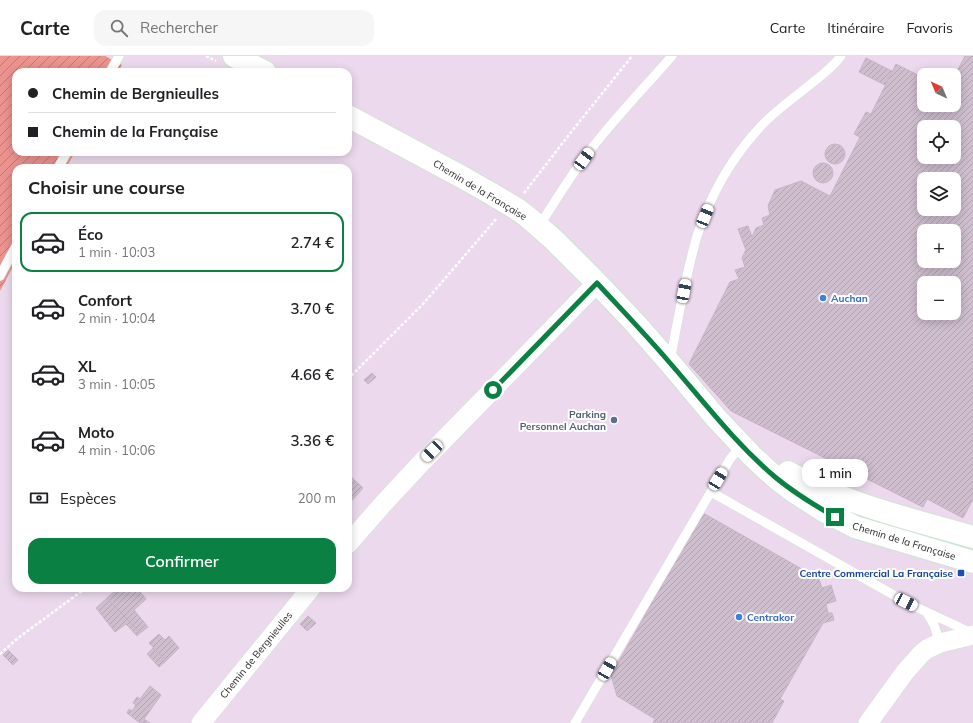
<!DOCTYPE html>
<html lang="fr">
<meta charset="utf-8">
<style>
body{margin:0;font-family:Mulish,sans-serif;background:#f6f6f6;color:#202124;height:100vh;display:flex;flex-direction:column;font-size:15px;white-space:nowrap}
*{box-sizing:border-box;margin:0}
p{font-size:13px;color:#757577}
.icon{flex:none;width:22px;height:22px;fill:none;stroke:currentColor;stroke-width:2;stroke-linecap:round;stroke-linejoin:round}
.map{position:relative;flex:1;overflow:hidden}
.drawer{position:absolute;left:12px;top:108px;width:340px;height:428px;display:flex;flex-direction:column;background:#fff;border-radius:12px;box-shadow:0 2px 10px #0003}
.drawer>*{flex:none}
.hud{position:absolute;left:12px;top:12px;width:340px;height:88px;border-radius:12px;box-shadow:0 2px 10px #0003;display:grid;align-content:center;height:88px;padding:0 16px;background:#fff}
.needle{width:26px;rotate:316deg}
.fabs{position:absolute;left:917px;top:12px;display:grid;gap:8px}
.fabs a{display:grid;place-items:center;width:44px;height:44px;border-radius:8px;background:#fff;box-shadow:0 2px 10px #0003;font-size:20px}
.end{position:absolute;width:18px;height:18px;margin:-9px;border:5px solid #0b8043;background:#fff;box-shadow:0 0 0 2px #fff}
.from{border-radius:50%}
.bubble{position:absolute;height:28px;border-radius:12px;background:#fff;box-shadow:0 2px 10px #0003;font-size:13px;font-weight:600;line-height:28px;text-align:center}
.car{position:absolute;width:12px;height:24px;margin:-12px -6px;border-radius:5px;box-shadow:0 0 3px 1px #0007;background:linear-gradient(#fff 24%,#345 0 40%,#fff 0 76%,#345 0 86%,#fff 0)}
.hud b{display:flex;align-items:center;gap:14px;height:38px;font-size:15px}
.hud b+b{border-top:1px solid #e0e0e0}
.hud i{width:10px;height:10px;background:#202124}
ul{padding:0;list-style:none}
li{display:flex;align-items:center;gap:12px;height:60px;margin:0 8px 6px;padding:0 8px;border:2px solid transparent;border-radius:12px}
li div{flex:1}
li b{display:block;font-size:15px}
li em{font-style:normal;font-weight:600}
li.selected{border-color:#0b8043}
li>.icon{width:36px;height:36px;stroke-width:1.5}
h2{padding:0 16px;font-size:18px;line-height:48px}
.pay{display:flex;align-items:center;gap:10px;height:44px;padding:0 16px;font-size:15px}
.pay p{margin-inline-start:auto}
.primary-button{display:flex;gap:8px;margin-top:auto;padding:8px 16px}
.primary-button a{flex:1;height:46px;border-radius:12px;background:#0b8043;color:#fff;font-size:16px;font-weight:600;line-height:46px;text-align:center}
header{display:flex;align-items:center;gap:24px;box-sizing:border-box;height:56px;padding:0 20px;background:#fff;border-bottom:1px solid #e0e0e0}
header strong{font-size:19px}
nav{display:flex;gap:22px;margin-inline-start:auto;font-size:14px}
.search{width:280px;height:36px;background:#f6f6f6;display:flex;align-items:center;gap:10px;box-sizing:border-box;padding:0 14px;border-radius:12px;color:#757577;font-size:15px}
.map>svg:first-child{display:block}
</style>
<header>
<strong>Carte</strong>
<div class="search"><svg class="icon" aria-label="search" viewBox="0 0 24 24"><circle cx="10" cy="10" r="6"/><path d="M15 15l6 6"/></svg>Rechercher</div>
<nav><a>Carte</a><a>Itinéraire</a><a>Favoris</a></nav>
</header>
<div class="map">
<svg width="973" height="667" viewBox="0 0 973 667">
<defs>
<pattern id="garden-furrows" width="10" height="10" patternUnits="userSpaceOnUse"><rect width="10" height="10" fill="#ea938f"/><path d="M-1 1l2-2M0 10L10 0M9 11l2-2" fill="none" stroke="#be7875"/></pattern>
<pattern id="building-hatch" width="6" height="6" patternUnits="userSpaceOnUse"><rect width="6" height="6" fill="#cebece"/><path d="M-1 1l2-2M0 6l6-6M5 7l2-2" fill="none" stroke="#b1a3b1"/></pattern>
</defs>
<rect width="100%" height="100%" fill="#ecd9ed"/>
<path fill="url(#garden-furrows)" d="M0,0h105l17,9 -4,7h-102v80h59l-9,16h-50v93l-16,30z"/>
<path fill="url(#building-hatch)" stroke="#c9b3c8" fill-rule="evenodd" d="M965,0h8v443l-10,19 -36,-19 -4,8 -192,-96 -42,-47 41,-82 9,-3 -4,-9 10,-3 -3,-9 4,-8 -8,-21 10,-3 4,11 4,-9 8,-3 -2,-7 8,-3 -2,-9 7,-16 26,-9 29,15 30,-59 -6,-3 12,-22 5,2 25,-50 28,14v27h30v-28zM924,71h30v30h-30zM924,123h30v30h-30zM924,175h30v30h-30zM924,227h30v30h-30z
M866,2l26,13 -7,14 -26,-13z
M825 98a10 10 0 1 1 20 0a10 10 0 1 1-20 0Z
M813 117a10 10 0 1 1 20 0a10 10 0 1 1-20 0Z
M372,317l4,4 -8,7 -4,-4z
M350,420l13,12 -15,17v-27z
M703,457l106,60 11,-3 2,8 -3,1 3,9 9,-3 5,16 -10,3 2,9h4l2,7 -11,3 -43,76 4,2 -12,22h-119l2,-4 -38,-23 -6,-21z
M118,532h19l9,11 -12,11 14,17 -8,6 -33,-35z
M107,542l33,35 -3,3 -11,-12 -11,8 -19,-24z
M308,560l8,7 -9,8 -7,-7z
M159,578l6,6 4,-4 10,12 -13,13 -17,-18z
M153,592l13,13 -7,6 -12,-13z
M8,594l10,10 -5,5 -10,-10z
M150,630l11,9 -17,24 6,4h-10l-13,-10 2,-4 3,2 4,-6 -3,-2 4,-6 3,2z"/>
<g fill="none" stroke-linecap="round" stroke-linejoin="round">
<defs>
<path id="service" d="M110,16l9,-16
M58,112l9,-16
M539,170c16,-24 31,-50 49,-73 26,-34 56,-65 84,-97
M0,220l16,-30
M670,305c8,-41 15,-84 27,-125 13,-40 35,-79 64,-110 15,-16 34,-29 51,-43 10,-8 21,-16 29,-27
M711,436l195,110c21,11 44,20 65,31
M927,557l7,12 6,18
M575,667l151,-257 4,-7 12,-14"/>
<path id="minor" d="M348,488l35,-40 39,-42 175,-179
M201,667l110,-135
M868,667l37,-51 16,-18 6,-5 13,-6 33,-8"/>
<path id="tertiary" d="M234,0l31,16
M348,60l114,61 35,20 23,14 10,8 24,21 43,43 38,40 35,40 46,55 36,38 24,22 17,13 31,20 31,16 118,35
M788,416c57,32 122,47 185,65"/>
</defs>
<use href="#service" stroke="#cee4d2" stroke-width="10"/>
<use href="#minor" stroke="#cee4d2" stroke-width="20"/>
<use href="#tertiary" stroke="#cee4d2" stroke-width="24"/>
<path stroke="#fff" stroke-width="2.5" stroke-dasharray="3 2" stroke-linecap="butt" d="M206,0l10,5
M524,137l44,-57 64,-80
M348,323l75,-75 74,-86
M0,598l18,-16 68,-50"/>
<use href="#service" stroke="#fff" stroke-width="9"/>
<use href="#minor" stroke="#fff" stroke-width="19"/>
<use href="#tertiary" stroke="#fff" stroke-width="22"/>
</g>
<g fill="none" stroke-linecap="round" stroke-linejoin="round">
<path stroke="#0b8043" stroke-width="5" d="M493,334l104,-107c24,26 50,53 73,80 34,39 65,80 105,114 18,15 39,28 60,40"/>
</g>
<g fill="#3f7fe0" stroke="#fff" stroke-width="1.5">
<circle cx="823" cy="242" r="4"/>
<circle cx="739" cy="561" r="4"/>
</g>
<circle fill="#5c6f8a" stroke="#fff" stroke-width="1.5" cx="614" cy="364" r="4"/>
<rect fill="#1a4fb4" stroke="#fff" stroke-width="1.5" x="957" y="513" width="8" height="8" rx="2"/>
<g text-anchor="middle" dominant-baseline="central" stroke-width="4" stroke-linejoin="round" paint-order="stroke">
<g font-size="10" fill="#292929" stroke="#fff">
<text transform="translate(480 134) rotate(31)">Chemin de la Française</text>
<text transform="translate(904 485) rotate(17)">Chemin de la Française</text>
<text transform="translate(256 599) rotate(-51)">Chemin de Bergnieulles</text>
</g>
<g font-size="10" font-weight="bold" fill="#366cbe" stroke="#fff" text-anchor="start">
<text x="831" y="242">Auchan</text>
<text x="747" y="561">Centrakor</text>
</g>
<g font-size="10" font-weight="bold" fill="#4e5e75" stroke="#fff" text-anchor="end">
<text x="606" y="358">Parking<tspan x="606" dy="12">Personnel Auchan</tspan></text>
</g>
<g font-size="10" font-weight="bold" fill="#164399" stroke="#fff" text-anchor="end">
<text x="953" y="517">Centre Commercial La Française</text>
</g>
</g>
</svg>
<div class="fabs">
<a><svg class="needle" viewBox="-14 -14 28 28"><path d="M0-13l5 13h-10z" fill="#e53935"/><path d="M0 13l5-13h-10z" fill="#757577"/></svg></a>
<a><svg class="icon" aria-label="locate" viewBox="0 0 24 24"><circle cx="12" cy="12" r="6"/><path d="M12 2v4M12 18v4M2 12h4M18 12h4"/></svg></a>
<a><svg class="icon" aria-label="layers" viewBox="0 0 24 24"><path d="M12 4l9 5-9 5-9-5zM3 14l9 5 9-5"/></svg></a>
<a>+</a>
<a>−</a>
</div>
<i class="end from" style="left:493px;top:334px"></i>
<i class="end" style="left:835px;top:461px"></i>
<div class="bubble" style="left:802px;top:403px;width:66px">1 min</div>
<i class="car" style="left:584px;top:103px;rotate:36deg"></i>
<i class="car" style="left:705px;top:160px;rotate:22deg"></i>
<i class="car" style="left:684px;top:235px;rotate:11deg"></i>
<i class="car" style="left:432px;top:395px;rotate:225deg"></i>
<i class="car" style="left:718px;top:423px;rotate:31deg"></i>
<i class="car" style="left:906px;top:546px;rotate:117deg"></i>
<i class="car" style="left:607px;top:613px;rotate:30deg"></i>
<div class="hud">
<b><i class="from"></i>Chemin de Bergnieulles</b>
<b><i></i>Chemin de la Française</b>
</div>
<section class="drawer">
<h2>Choisir une course</h2>
<ul>
<li class="selected"><svg class="icon" aria-label="car" viewBox="0 0 24 24"><path d="M5 17H2v-5l4-1 3-4h7l3 4 3 1v5h-3M9 17h6M6 11h13"/><circle cx="7" cy="17" r="2"/><circle cx="17" cy="17" r="2"/></svg><div><b>Éco</b><p>1 min · 10:03</p></div><em>2.74 €</em></li>
<li><svg class="icon" aria-label="car" viewBox="0 0 24 24"><path d="M5 17H2v-5l4-1 3-4h7l3 4 3 1v5h-3M9 17h6M6 11h13"/><circle cx="7" cy="17" r="2"/><circle cx="17" cy="17" r="2"/></svg><div><b>Confort</b><p>2 min · 10:04</p></div><em>3.70 €</em></li>
<li><svg class="icon" aria-label="car" viewBox="0 0 24 24"><path d="M5 17H2v-5l4-1 3-4h7l3 4 3 1v5h-3M9 17h6M6 11h13"/><circle cx="7" cy="17" r="2"/><circle cx="17" cy="17" r="2"/></svg><div><b>XL</b><p>3 min · 10:05</p></div><em>4.66 €</em></li>
<li><svg class="icon" aria-label="car" viewBox="0 0 24 24"><path d="M5 17H2v-5l4-1 3-4h7l3 4 3 1v5h-3M9 17h6M6 11h13"/><circle cx="7" cy="17" r="2"/><circle cx="17" cy="17" r="2"/></svg><div><b>Moto</b><p>4 min · 10:06</p></div><em>3.36 €</em></li>
</ul>
<div class="pay"><svg class="icon" aria-label="cash" viewBox="0 0 24 24"><path d="M3 7h18v10H3z"/><circle cx="12" cy="12" r="2"/></svg>Espèces<p>200 m</p></div>
<div class="primary-button"><a>Confirmer</a></div>
</section>
</div>
